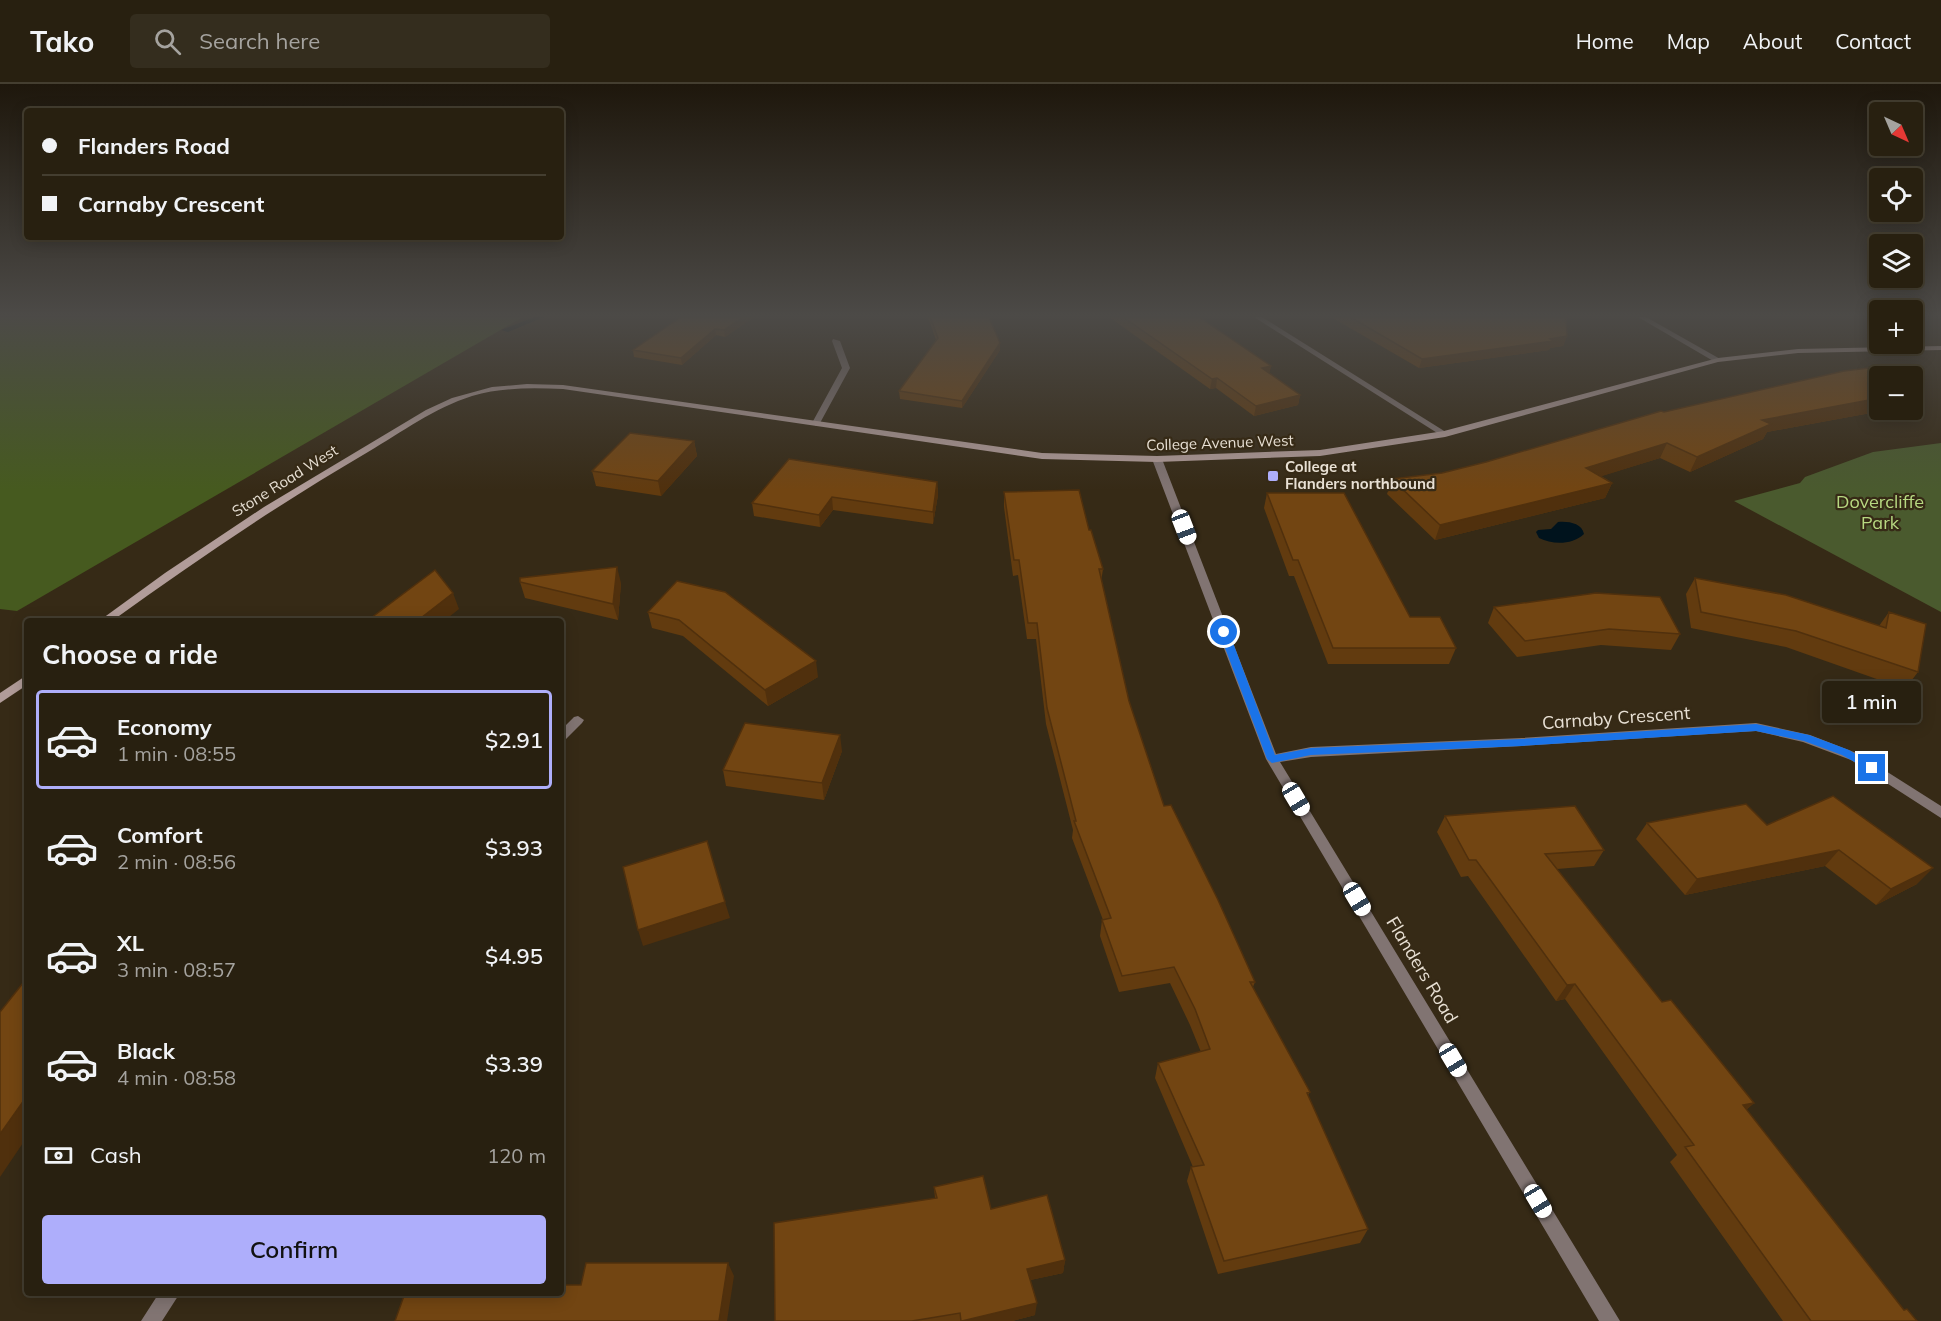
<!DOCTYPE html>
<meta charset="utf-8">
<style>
body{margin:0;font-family:Mulish,sans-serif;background:#342d1e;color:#f1f3f6;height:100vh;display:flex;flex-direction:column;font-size:22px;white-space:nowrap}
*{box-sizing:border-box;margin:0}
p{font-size:20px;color:#a5a39f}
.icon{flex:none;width:33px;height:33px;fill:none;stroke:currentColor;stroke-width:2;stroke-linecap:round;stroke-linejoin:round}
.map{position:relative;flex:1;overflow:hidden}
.sheet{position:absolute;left:24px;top:534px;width:540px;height:678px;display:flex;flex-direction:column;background:#282010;border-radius:6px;box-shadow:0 3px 15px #0003,0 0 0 2px #443e30}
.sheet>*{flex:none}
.top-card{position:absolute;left:24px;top:24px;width:540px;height:132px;border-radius:6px;box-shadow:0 3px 15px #0003,0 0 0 2px #443e30;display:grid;align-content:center;height:132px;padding:0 18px;background:#282010}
.needle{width:39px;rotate:136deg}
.fabs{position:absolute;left:1869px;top:18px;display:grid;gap:12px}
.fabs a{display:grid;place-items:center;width:54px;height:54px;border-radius:6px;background:#282010;box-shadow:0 3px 15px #0003,0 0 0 2px #443e30;font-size:30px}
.end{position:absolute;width:27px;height:27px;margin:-14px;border:8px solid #1a73e8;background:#fff;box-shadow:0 0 0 3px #fff}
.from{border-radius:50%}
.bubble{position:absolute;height:42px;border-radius:6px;background:#282010;box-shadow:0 3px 15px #0003,0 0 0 2px #443e30;font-size:20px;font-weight:600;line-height:42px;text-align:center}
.car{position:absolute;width:18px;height:36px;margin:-18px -9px;border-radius:8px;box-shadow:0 0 4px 2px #0007;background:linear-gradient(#fff 24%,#345 0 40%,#fff 0 76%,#345 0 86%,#fff 0)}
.top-card b{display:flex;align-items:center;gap:21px;height:57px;font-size:22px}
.top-card b+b{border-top:2px solid #443e30}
.top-card i{width:15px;height:15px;background:#f1f3f6}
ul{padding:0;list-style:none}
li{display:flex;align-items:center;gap:18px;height:99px;margin:0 12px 9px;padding:0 6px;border:3px solid transparent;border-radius:6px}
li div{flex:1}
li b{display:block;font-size:22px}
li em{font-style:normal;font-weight:600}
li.active{border-color:#aeaefb}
li>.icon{width:54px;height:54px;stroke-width:1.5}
h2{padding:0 18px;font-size:27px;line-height:72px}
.pay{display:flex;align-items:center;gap:15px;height:66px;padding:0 18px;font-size:22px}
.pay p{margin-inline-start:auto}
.action{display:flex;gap:12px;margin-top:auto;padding:12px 18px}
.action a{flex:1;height:69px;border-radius:6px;background:#aeaefb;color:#111;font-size:24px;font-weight:600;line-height:69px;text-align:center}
header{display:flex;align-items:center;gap:36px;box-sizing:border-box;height:84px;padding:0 30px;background:#282010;border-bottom:2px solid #443e30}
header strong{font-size:28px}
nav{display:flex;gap:33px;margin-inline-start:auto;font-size:21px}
.search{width:420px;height:54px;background:#342d1e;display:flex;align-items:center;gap:15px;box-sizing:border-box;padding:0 21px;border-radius:6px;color:#a5a39f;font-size:22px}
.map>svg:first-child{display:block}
</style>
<header>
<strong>Tako</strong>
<div class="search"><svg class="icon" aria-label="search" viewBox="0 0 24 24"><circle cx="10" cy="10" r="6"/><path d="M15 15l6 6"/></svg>Search here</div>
<nav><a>Home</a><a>Map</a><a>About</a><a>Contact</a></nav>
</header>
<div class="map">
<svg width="1941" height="1237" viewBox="0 0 1941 1237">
<rect width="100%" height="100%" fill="#362a16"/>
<!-- green -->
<path fill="#4a5a2e" d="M1941,359V528L1734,417L1800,399L1805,393L1873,368Z"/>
<!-- forest -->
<path fill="#465a1f" d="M0,233H523L17,527L0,525Z"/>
<!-- water -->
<path fill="#00131d" d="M1558,438C1568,437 1582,439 1584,450C1572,461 1553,461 1539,454L1536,448L1538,446L1551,445Z"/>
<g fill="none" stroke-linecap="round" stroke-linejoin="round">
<!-- stream -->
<path fill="#00131d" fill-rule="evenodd" d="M534,233H544L508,248L501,246Z"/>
<!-- street -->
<path fill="#817472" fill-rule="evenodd" d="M1254,233H1262L1449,350L1442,352Z
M1638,233H1646L1722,276L1715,278Z
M833,255L840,257L850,284L820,339L816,342L812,339L842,284L832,257Z
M1157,372L1162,375L1276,670L1311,663L1522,654L1756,639L1810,651L1859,670L1941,722V734L1851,676L1803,658L1756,647L1522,662L1311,673L1280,678L1620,1237H1599L1266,675L1152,375Z
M578,632L584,636L582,639L565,656L561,657V646L574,633Z
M159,1209H180L162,1237H141Z"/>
<!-- secondary -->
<path fill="#b19c99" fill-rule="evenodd" d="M1941,262V266L1798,269L1718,278L1445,353L1320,372L1157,378L1042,375L563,305C533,304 502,303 472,312C434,324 402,348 368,368C279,420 195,477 112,537H99L165,489L264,423L426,326L452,314L492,303L527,300L563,301L1042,369L1157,372L1320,366L1444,347L1718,274L1798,265Z
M27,591V601L0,619V609Z"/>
</g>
<!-- wall -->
<path fill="#623b0f" d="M754,233L725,253L716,251L682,281L634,273L633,266Z
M928,233H989L1000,266L962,324L900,315L899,307L936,256Z
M1109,233H1199L1271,282L1269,289L1300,311L1298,321L1254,332L1216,304L1210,305Z
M1331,233H1566L1567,252L1563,262L1550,264L1549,266L1419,284Z
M1887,326L1767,348L1763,355L1690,388L1660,374L1601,392L1612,399L1605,414L1435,456L1387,410L1392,395L1442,389L1486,378L1664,328Z
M694,357L697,372L661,412L596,402L592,387Z
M937,398L938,411L933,440L833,426L820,443L754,432L752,419Z
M1004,408L1089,446L1103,485L1101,498L1129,617L1164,722L1255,898L1253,903L1310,1008L1308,1011L1368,1145L1360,1159L1218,1190L1187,1097L1191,1083H1193L1155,994L1158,979L1201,968L1190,941L1170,899L1119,908L1100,852L1102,836H1103L1072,754L1073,746L1046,640L1036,555H1027L1018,491L1013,492L1004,423Z
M1267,409L1410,533L1456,564L1449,580H1328L1294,492H1289L1264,424Z
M1695,494L1879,542L1889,528L1918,588L1905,605L1786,563L1691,544L1686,510Z
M677,497L818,593L768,622L683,552L652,544L648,528Z
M520,498L621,499L618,536L525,514Z
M1494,523L1680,550L1671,566L1601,561L1517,573L1488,539Z
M842,667L824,716L726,702L723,686Z
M1833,712L1917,800L1876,821L1825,782L1685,811L1636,755L1647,739L1767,741Z
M1445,732L1604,766L1594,782L1557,785L1662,918L1754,1019L1746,1026L1904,1226L1917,1237H1783L1670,1078L1677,1071L1565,915L1556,917L1468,792L1461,793L1437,748Z
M934,1103L991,1125L1065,1176L1063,1189L1030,1196L1035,1231L1012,1237H775L935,1114Z"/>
<!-- shaded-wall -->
<path fill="#50300d" d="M743,233H754L725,253L724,246Z
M715,245L716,251L682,281L681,274Z
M1567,252L1563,262L1550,264L1549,266L1419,284L1422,275Z
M1000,259V266L962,324V317Z
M1271,282L1269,292L1262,284Z
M1217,294L1216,304L1210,305L1212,295Z
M1300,311L1298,321L1254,332L1256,322Z
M1880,314V326H1887L1767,348L1763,355L1690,388L1697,373L1762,336Z
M694,357L697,372L661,412L658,397Z
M1667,359L1660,374L1580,399L1586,384Z
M937,398L938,411L933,440V428Z
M1612,399L1605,414L1435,456L1440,441Z
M832,413L833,426L820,443L819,431Z
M617,483L621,499L618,536L613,520Z
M453,509L459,525L444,537H417Z
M816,577L818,593L768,622L765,606Z
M840,651L842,667L824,716L822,699Z
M1839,766L1825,782L1685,811L1697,795Z
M1933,784L1917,800L1876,821L1891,805Z
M725,818L730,834L643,862L638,846Z
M1575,900L1565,915L1556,917L1567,901Z
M27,1012V1053L0,1093V1050Z
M1754,1019L1738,1033L1743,1021Z
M1065,1176L1063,1189L1026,1197L1027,1185Z
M728,1179L734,1192L727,1237H719Z
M1037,1219L1035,1231L1012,1237H962Z"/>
<!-- building -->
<path fill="#724512" stroke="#50300d" stroke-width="1.5" d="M681,233H743L724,246L715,245L681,274L633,266Z
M930,233H989L1000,259L962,317L899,307L938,254Z
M1123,233H1199L1271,282L1262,284L1300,311L1256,322L1217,294L1212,295Z
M1350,233H1566L1567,252L1550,255L1553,257L1422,275Z
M1869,284L1883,292H1880V314L1762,336L1771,340L1697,373L1667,359L1586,384L1612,399L1440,441L1392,395L1442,389L1486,378L1661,327L1664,328L1844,287Z
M630,349L694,357L658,397L592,387Z
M789,375L937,398L933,428L832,413L819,431L752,419Z
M1079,406L1089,446H1091L1103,485H1099L1129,617L1164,722L1171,721L1218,816L1255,898H1250L1310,1008L1307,1009L1368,1145L1224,1177L1191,1083L1204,1081L1158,979L1210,965L1195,925L1174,883L1122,892L1102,836L1111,834L1074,737H1076L1047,624L1037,539H1028L1019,476H1014L1004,408Z
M1267,409H1344L1410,533H1440L1456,564H1333L1298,476H1293Z
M617,483L613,520L520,498V494Z
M435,486L453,509L417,537H367Z
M1695,494L1786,511L1886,544L1889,528L1926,540L1918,588L1796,547L1701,528Z
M677,497L725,508L816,577L765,606L679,536L648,528Z
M1596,509L1660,513L1680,550L1609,545L1525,557L1494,523Z
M745,639L840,651L822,699L723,686Z
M1833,712L1933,784L1891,805L1839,766L1697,795L1647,739L1746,720L1767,741Z
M1575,722L1604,766L1545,770L1662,918L1671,916L1754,1019L1743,1021L1904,1226L1907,1225L1917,1237H1811L1685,1063L1694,1061L1575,900L1567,901L1476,776H1469L1445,732Z
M707,757L725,818L638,846L623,783Z
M27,894V1012L0,1050V928Z
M983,1092L991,1125L1047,1111L1065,1176L1027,1185L1037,1219L962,1237H961L960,1229L912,1237H775L774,1139L937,1114L934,1103Z
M586,1179H728L719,1237H395L405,1209H561V1201H581Z"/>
<!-- sky -->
<linearGradient id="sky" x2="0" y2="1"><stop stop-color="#1e170c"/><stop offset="0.57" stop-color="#4c4a47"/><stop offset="1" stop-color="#4c4a47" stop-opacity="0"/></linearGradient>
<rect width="1941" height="406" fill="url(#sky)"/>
<!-- route -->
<path fill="#1a73e8" d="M1224,545L1229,548L1275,671L1311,664L1522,655L1756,640L1809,651L1849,666L1878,684L1872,687L1869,686L1842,671L1804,657L1756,647L1522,662L1311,671L1272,679L1267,675L1219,548Z"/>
<!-- markers -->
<rect fill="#aeaefb" stroke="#362a16" stroke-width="2" x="1267" y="386" width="12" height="12" rx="3"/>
<g text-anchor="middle" stroke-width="4.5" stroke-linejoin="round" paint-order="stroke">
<!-- far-street labels -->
<g font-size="15" fill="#e8e0d4" stroke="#362a16">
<text transform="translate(1220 359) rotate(-2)" y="5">College Avenue West</text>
<text transform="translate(285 397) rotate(-32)" y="5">Stone Road West</text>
</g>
<!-- far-poi labels -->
<g font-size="15" font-weight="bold" fill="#e8e0d4" stroke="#362a16" text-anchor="start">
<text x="1285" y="388">College at<tspan x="1285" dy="17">Flanders northbound</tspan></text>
</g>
<!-- park labels -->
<g font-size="18" fill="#b7d881" stroke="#362a16">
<text x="1880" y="424">Dovercliffe<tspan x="1880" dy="21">Park</tspan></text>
</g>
<!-- street labels -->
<g font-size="18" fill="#e8e0d4" stroke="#362a16">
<text transform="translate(1616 634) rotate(-4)" y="6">Carnaby Crescent</text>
<text transform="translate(1422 886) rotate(59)" y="6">Flanders Road</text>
</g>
</g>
</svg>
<div class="fabs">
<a><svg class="needle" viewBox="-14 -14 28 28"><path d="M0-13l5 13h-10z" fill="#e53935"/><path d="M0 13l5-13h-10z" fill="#a5a39f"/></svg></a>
<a><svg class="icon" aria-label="locate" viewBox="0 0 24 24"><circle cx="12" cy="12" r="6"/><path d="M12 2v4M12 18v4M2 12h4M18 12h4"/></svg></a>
<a><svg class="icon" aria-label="layers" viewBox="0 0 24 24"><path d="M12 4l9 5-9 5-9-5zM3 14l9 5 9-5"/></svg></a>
<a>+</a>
<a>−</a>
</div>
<i class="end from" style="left:1224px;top:548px"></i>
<i class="end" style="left:1872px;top:684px"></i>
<div class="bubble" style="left:1822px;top:597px;width:99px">1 min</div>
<i class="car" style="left:1184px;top:443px;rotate:159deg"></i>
<i class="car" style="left:1296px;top:715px;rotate:149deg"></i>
<i class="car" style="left:1357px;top:815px;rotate:149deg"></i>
<i class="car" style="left:1453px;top:976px;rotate:149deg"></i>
<i class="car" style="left:1538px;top:1117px;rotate:149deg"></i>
<div class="top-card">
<b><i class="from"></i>Flanders Road</b>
<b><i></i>Carnaby Crescent</b>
</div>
<section class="sheet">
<h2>Choose a ride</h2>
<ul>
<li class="active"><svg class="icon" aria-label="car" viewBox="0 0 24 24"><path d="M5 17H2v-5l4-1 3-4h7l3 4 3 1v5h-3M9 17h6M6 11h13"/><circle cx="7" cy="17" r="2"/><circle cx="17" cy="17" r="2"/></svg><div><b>Economy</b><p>1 min · 08:55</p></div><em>$2.91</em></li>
<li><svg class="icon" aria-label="car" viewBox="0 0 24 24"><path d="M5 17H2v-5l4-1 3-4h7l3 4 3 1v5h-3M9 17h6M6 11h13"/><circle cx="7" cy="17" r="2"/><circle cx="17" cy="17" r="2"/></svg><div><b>Comfort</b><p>2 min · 08:56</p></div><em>$3.93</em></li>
<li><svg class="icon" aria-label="car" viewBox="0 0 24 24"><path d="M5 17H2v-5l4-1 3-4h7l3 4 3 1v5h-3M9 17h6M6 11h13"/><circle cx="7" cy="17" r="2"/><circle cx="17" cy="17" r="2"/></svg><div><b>XL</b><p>3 min · 08:57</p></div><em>$4.95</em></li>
<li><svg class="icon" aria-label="car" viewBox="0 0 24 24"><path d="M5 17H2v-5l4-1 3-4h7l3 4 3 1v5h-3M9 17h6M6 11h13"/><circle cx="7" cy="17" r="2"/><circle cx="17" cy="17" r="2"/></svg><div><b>Black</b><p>4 min · 08:58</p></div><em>$3.39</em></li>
</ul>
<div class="pay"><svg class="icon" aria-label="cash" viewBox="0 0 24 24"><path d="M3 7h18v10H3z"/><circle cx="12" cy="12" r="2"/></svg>Cash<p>120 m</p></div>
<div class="action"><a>Confirm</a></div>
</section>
</div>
